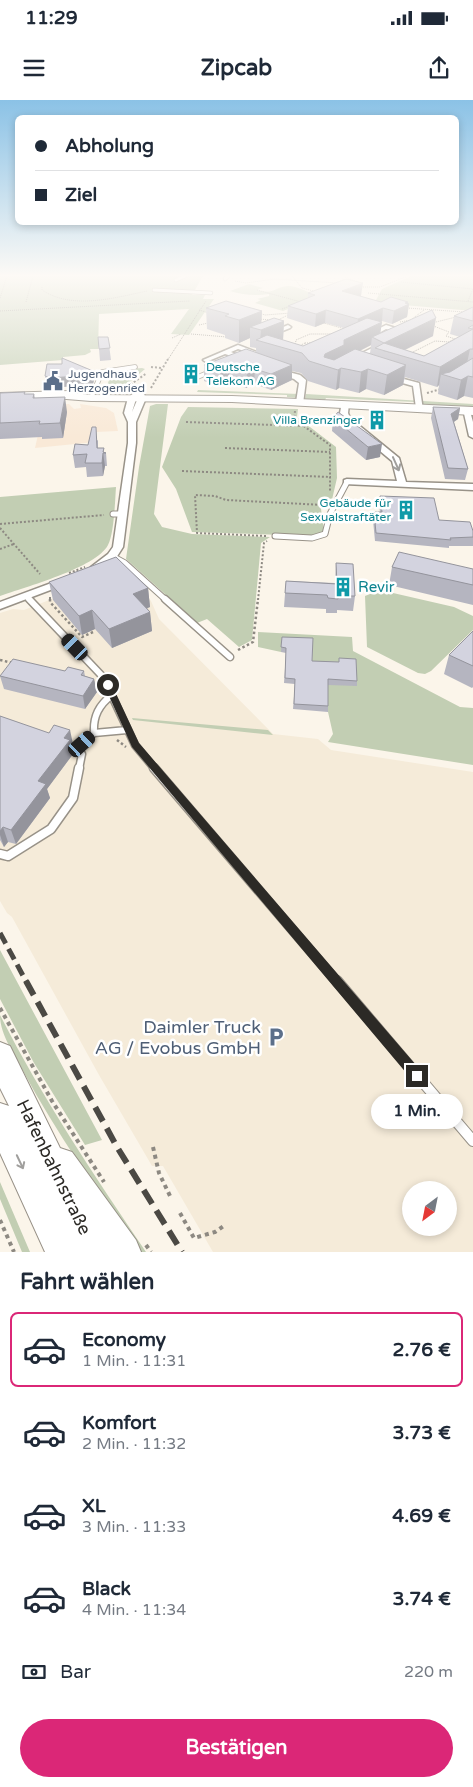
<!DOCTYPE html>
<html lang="de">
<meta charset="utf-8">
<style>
body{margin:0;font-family:"Varela Round",sans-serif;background:#f2f2f3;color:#1f2937;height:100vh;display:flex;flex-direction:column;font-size:19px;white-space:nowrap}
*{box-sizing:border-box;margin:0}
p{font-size:16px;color:#747a83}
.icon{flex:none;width:28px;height:28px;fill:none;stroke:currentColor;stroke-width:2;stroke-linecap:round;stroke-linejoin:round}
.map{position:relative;height:1152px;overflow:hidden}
.panel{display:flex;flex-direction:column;background:#fff;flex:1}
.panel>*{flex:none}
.banner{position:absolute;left:15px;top:15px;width:444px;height:110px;border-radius:8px;box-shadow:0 2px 8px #0003;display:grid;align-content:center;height:110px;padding:0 20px;background:#fff}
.needle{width:32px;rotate:212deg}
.controls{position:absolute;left:402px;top:1081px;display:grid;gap:10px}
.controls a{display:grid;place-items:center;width:55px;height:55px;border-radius:50%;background:#fff;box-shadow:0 2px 8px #0003;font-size:25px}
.end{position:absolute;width:22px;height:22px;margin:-11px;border:6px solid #2c2a26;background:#fff;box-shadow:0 0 0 2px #fff}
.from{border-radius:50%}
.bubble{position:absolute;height:35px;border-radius:18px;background:#fff;box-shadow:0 2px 8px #0003;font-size:16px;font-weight:700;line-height:35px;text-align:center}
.car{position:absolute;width:15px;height:30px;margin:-15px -8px;border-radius:6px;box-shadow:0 0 4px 1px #0007;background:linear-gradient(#222 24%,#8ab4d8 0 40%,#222 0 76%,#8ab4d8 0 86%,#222 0)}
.banner b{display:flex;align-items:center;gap:18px;height:48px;font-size:19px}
.banner b+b{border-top:1px solid #e0e1e3}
.banner i{width:12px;height:12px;background:#1f2937}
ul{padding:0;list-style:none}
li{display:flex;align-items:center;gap:15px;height:75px;margin:0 10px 8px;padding:0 10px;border:2px solid transparent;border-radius:8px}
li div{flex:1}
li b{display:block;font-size:19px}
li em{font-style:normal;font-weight:700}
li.active{border-color:#db2777}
li>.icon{width:45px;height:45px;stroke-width:1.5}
h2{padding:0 20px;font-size:22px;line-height:60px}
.pay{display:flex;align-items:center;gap:12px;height:55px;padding:0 20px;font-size:19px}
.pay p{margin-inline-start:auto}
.cta{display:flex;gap:10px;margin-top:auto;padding:10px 20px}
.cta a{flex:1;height:58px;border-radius:30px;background:#db2777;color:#fff;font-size:20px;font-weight:700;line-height:58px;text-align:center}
.status{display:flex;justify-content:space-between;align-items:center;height:35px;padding:0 25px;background:#fff;direction:ltr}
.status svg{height:14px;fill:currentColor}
header{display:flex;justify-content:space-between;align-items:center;height:65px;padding:0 20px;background:#fff;font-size:22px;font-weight:700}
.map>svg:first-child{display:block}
</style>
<div class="status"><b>11:29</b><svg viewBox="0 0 49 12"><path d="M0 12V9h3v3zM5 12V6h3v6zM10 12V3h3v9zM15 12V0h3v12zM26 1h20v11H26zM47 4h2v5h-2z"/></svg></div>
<header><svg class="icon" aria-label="menu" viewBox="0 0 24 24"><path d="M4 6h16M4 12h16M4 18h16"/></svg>Zipcab<svg class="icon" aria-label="share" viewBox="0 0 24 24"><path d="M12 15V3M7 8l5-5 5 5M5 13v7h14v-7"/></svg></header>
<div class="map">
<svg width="473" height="1152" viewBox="0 0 473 1152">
<rect width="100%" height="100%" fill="#fbf5ea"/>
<!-- commercial -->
<path fill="#f9e9d7" d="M45,304H69L74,309L81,308L80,304L106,308L114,313L118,331L96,332L95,342L35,348Z"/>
<!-- built -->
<path fill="#f5ebd9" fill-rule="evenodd" d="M125,470L151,501L159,519L273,634L318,639L331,650L473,672V1152H213L163,1066H152L99,975L12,817L7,813L0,801V513L13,509L24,510ZM411,1090H449V1128H411Z"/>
<!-- green -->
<path fill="#c2ceb3" d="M0,176H203L192,195H205L203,199H214L189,235L171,234L189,209L99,214L98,249H90L91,252L85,255L63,257V260L0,265Z
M411,176H473V211L380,203L376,200L382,189Z
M249,184L263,188L257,190C275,195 274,187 288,186C297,186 310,192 317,198L283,211L255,203L261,200L257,199L269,196V194C256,196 243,195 230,191Z
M142,268L145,269L126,285L100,288L107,286L111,274L119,270Z
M198,290L299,294L298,298L287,297V295L197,292Z
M306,294L473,304V309L416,305L415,302L326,298L325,300L305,299Z
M156,304H168L154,414L162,427L192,434L270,437L261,443L252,540L239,547L207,519L197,523L126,459L139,367L150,306Z
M188,307L298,309L297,317L336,347L337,378L331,404L321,409L324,432L313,436L192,432L176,389L162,367L181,317Z
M116,387C115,402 114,434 108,445C96,468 25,487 0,496V397Z
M380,490L454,507L473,516V530L431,571L425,574L418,573L367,547L365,496Z
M258,532L352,537L353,551L460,607L473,608V665L328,642L333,634L328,612L327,599L312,566V544L281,552L258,547Z
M132,618L268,630L273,635L133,620Z
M0,850L102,1040L85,1045L34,963L0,899Z
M0,915C42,998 94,1075 146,1152H139C99,1093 57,1034 23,971C14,953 0,935 0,915Z
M0,1082L30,1152H22L0,1099Z"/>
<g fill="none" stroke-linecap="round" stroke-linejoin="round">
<defs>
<path id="lane-far5" d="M225,179L228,176
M176,180L185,176
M154,190L211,193"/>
<path id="lane-far4" d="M188,281L212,271
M91,298L102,272L135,267"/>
<path id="lane-far3" d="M113,414H123
M275,436L312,438L325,434L330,414L347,382
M112,456L125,463L166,500
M26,496L30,500"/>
<path id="lane-far2" d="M29,499L103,577L135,645L155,669
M165,499L230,557
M94,633L127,630
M79,669L82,654L77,649L94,633C93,616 99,605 112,595"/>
<path id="lane-far1" d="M154,668L338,883
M0,754L8,756L51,729L73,698L79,668"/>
<path id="lane" d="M337,881L473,1041"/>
<path id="street" d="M288,225L291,227L290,228L270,236L265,235Z
M386,225L408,232L409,233L406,235L386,229L379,233L384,235L381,237L370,233Z
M386,241L388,242V244L361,257L356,256Z
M238,245L259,253L252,257L249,255L250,253L238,249L231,252L245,258V260L225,254L206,262L203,260Z
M273,268L300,275L306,280L303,304L296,302L299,283L294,279L273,272Z
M385,274L419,283L423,310L416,308L413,286L385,278Z
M136,291H142L146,298L136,322V343L123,447L116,458L95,472L90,469L91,467L108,454L113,447L128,343V322L124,313L128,298ZM138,297V298L132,312L136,299Z
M342,302L349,304L348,313L350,318L399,358L406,382L473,384V390L344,384V380L347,379L397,381L392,361L344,321L340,313Z
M463,309L470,311L473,322V338L469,336Z
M65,478L70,481L69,483L0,509V502Z"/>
<path id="secondary" d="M69,291L74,293L91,295L232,296L473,307V315L232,302L91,301L54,298L0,299V293Z
M0,942L10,946L60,1048L72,1052L136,1140L141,1152H45L0,1053V1003L9,1006L0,988Z"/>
</defs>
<!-- lane-far5 casing -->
<use href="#lane-far5" stroke="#989288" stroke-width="4.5"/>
<!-- lane-far4 casing -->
<use href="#lane-far4" stroke="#989288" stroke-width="5.5"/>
<!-- lane-far3 casing -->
<use href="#lane-far3" stroke="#989288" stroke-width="7"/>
<!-- lane-far2 casing -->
<use href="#lane-far2" stroke="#989288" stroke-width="9"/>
<!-- lane-far1 casing -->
<use href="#lane-far1" stroke="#989288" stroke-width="11"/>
<!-- lane casing -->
<use href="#lane" stroke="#989288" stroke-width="12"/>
<!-- street casing -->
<use href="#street" stroke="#989288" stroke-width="3"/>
<!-- secondary casing -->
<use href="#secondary" stroke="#989288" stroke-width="2"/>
<!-- path-far3 -->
<path stroke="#8d8982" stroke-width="1" stroke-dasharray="1 1" stroke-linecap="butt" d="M292,176L302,188L317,192
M343,176L359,183
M235,181L246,183L274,179L338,183
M401,182L473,189
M42,187V190C72,210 114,198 147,191
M361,187H380L408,176
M257,190L301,202
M368,193L473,202
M0,198L7,176
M468,201L473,189
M26,202L33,176
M407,208L464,212
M282,209L290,206
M199,210L209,213
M0,211L190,201
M259,213L265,215L291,213
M259,219L271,220
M412,219L424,210
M278,220L288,215
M327,222L324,223L345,229
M400,222L411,220
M432,223L456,217
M199,225L208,223
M191,234L227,237
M172,238L181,234
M305,243H310L315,247H302L301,245Z
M295,246L296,240L310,234H335
M411,253L435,241L449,242L455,239L446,236L449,232L431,225
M167,261L206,201"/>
<!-- path-far2 -->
<path stroke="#8d8982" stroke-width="2" stroke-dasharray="2 2" stroke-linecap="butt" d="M151,267L162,268
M151,288L168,259
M124,289L147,273
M427,293L441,289
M295,311L294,319L330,345V392
M186,322L304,326
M225,348L330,352
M182,371L331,377
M0,424L104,415
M0,428L40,474
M266,436L197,433L195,395L215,396L226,400L324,405
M0,449L14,444
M69,473L85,467
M50,497V500
M258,500L264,443L267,441"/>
<!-- path-far1 -->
<path stroke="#8d8982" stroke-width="2.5" stroke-dasharray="2.5 2.5" stroke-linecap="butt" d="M50,499V502L82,537L93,532L91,531
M238,550L253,542L258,499
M0,560L13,563
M117,640L126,647"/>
<!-- path -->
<path stroke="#8d8982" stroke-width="4" stroke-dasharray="4 4" stroke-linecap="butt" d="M0,908L52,1001L104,1082
M153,1047L159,1073L171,1098
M180,1113L194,1138L215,1132L225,1125
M0,1120L14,1152
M146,1145L151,1152"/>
<!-- lane-far5 -->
<use href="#lane-far5" stroke="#fff" stroke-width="3"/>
<!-- lane-far4 -->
<use href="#lane-far4" stroke="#fff" stroke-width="4"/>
<!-- lane-far3 -->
<use href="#lane-far3" stroke="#fff" stroke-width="5"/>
<!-- lane-far2 -->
<use href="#lane-far2" stroke="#fff" stroke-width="6"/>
<!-- lane-far1 -->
<use href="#lane-far1" stroke="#fff" stroke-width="8"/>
<!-- lane -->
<use href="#lane" stroke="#fff" stroke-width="10"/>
<!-- street -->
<use href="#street" fill="#fff" fill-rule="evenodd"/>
<!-- secondary -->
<use href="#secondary" fill="#fff" fill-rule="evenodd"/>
<!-- rail-far1 -->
<path stroke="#4b4944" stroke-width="5" stroke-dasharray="12 6" stroke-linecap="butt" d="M0,833L27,883"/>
<!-- rail -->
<path stroke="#4b4944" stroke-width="6" stroke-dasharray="16 8" stroke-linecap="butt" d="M26,881L117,1047L182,1152"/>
</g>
<!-- wall -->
<path fill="#b5b5c0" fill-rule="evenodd" d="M12,176H34L12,177Z
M308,193L361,196H360L381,202H408V204H409L407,217L392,224L382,221L380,222H382L380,234L433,236L405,250L424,256L460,237L450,234L454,216L473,207V298L464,296L457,300L438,294L439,285L437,287L405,277L403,285L384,295L366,289L359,293L339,288L336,290L308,281L301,273L292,271V280L271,290L254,284L246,288L229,283L220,287L204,281V265L256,252V248L250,247V238L239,243L225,238V235L207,229L206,208L262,211L261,223L284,221L283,240L303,246L344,228L325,223L315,227L287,218L288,206L308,198ZM371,245L370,254L360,251Z
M98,237H108L111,260L100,261Z
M93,271L94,280L93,284L52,288L47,286L45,276Z
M0,293L26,294H34L35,298L67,312L63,338L42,339V337L0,339Z
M433,307L460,308L458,319L454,322L468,369L465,380L445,379L431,318Z
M333,318L380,357L366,360L332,331Z
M98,340V348L106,353L107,366H105L103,376L87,377L86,367L75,368L73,355Z
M380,396L439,420L473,431V446H449V448L375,441L373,420L374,412H380L379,404Z
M336,463L355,496L353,511L337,510V513H326V509L284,507L286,481L335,483Z
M392,467L473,469V505L389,485Z
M49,482L148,488L150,507L147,508L150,512L152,531L112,548L95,529L82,535L53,500Z
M473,531V587L472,588L444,574L449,555Z
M282,537L312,561L339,562V558L357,581V586L328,585V612L293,609L295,584L284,583L286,553L281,552Z
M65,571H84L85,576L94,579L97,592L85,609L4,589L0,576Z
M0,616L73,644L71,647L73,654L47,689L50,698L16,744L8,742L4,747L0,740Z"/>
<!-- shaded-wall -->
<path fill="#94949c" d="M363,183L361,196L341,204L342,191Z
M408,202V205L409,204L407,217L392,224L394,211Z
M383,208L382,221L357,232L358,219Z
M326,210L325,223L315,227L316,214Z
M262,211L261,230L284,221L283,240L260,241L261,230L250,227V238L239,243V220Z
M436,218L433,236L396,254L383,251L384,243Z
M382,222L379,241L372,237L371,245L343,259L323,265L325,254L344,240Z
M470,249L466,268L441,274L439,285L437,287L440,267Z
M292,265V280L271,290V274Z
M406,265L403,285L384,295L387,275Z
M229,268V283L220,287V271Z
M341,268L339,288L336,290L338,270Z
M255,269L254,284L246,288L247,272Z
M368,269L366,289L359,293L361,272Z
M93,271L94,280L93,284L52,288L50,278Z
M468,276L464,296L457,300L461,280Z
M65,297L67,312L63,338L60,323Z
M460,308L458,319L449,325L451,314Z
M382,344L380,357L366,360L368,347Z
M103,353L105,366L103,376L102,363Z
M148,488L150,507L135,513L133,494Z
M92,510L95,529L82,535L79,516Z
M150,512L152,531L112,548L109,529Z
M94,579L97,592L85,609L83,596Z
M70,630L73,644L71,647L73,654L47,689L50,698L16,744L11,730L38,681L64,638Z
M3,727L8,742L4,747L0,735V731Z"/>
<!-- building -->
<path fill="#d3d3df" stroke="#94949c" d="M346,179L363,183L342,191L381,202L391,197L408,202L405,203L409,204L394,211L383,208L358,219L326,210L316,214L288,206L315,195L308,193Z
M226,201L262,211L239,220L225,216L229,214L206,208Z
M473,207V221L454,216Z
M432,210L436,218L384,243L372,237Z
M274,218L284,221L261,230L250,227Z
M367,218L382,222L344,240V245L325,254L324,257L334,260L355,249L406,265L387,275L368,269L361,272L341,268L338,270L309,261L302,253L256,240L267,235L303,246Z
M473,225V229L468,228Z
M473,229V249H470L440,267L375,248L384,243L424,256Z
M98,237H108L110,248L99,249Z
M246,249L292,265L271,274L255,269L247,272L229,268L220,271L204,265Z
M62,258L93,271L91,275L50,278L45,276L47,264H62Z
M473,258V277L468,276L461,280L441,274L450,272Z
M25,292L24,294H34L33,298L65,297L60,323L39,324L40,321L0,323V293Z
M433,307L460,308L451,314L468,369L448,368Z
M338,312L382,344L368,347L333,318Z
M92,327H96L97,348H104L103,352L106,353H103L102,363H85L87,354L73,355L75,344L88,345Z
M380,396L434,398L439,420L470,422L473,431V437L450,438L451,440L376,433L374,412H382Z
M399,452L473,469V485L392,467Z
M116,457L148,488L133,494L150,512L109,529L92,510L79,516L49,482Z
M336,463L353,464L355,496H338V499L328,498L327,495L285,493L286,481L337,484Z
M473,531V566L449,555Z
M282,537L313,538L312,561L339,562V558L356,559L357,581L328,579V606L294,604L295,579L285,578L286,548L281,547Z
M13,559L65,571L68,567L84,571L81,575L94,579L83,596L0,576Z
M0,616L49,633L54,625L70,630L64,638L70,640L38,681L46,684L11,730L3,727L0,731Z"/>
<!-- one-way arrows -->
<defs><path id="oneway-shaft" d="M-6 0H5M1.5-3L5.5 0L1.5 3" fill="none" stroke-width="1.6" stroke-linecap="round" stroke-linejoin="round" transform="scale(1.25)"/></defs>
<g stroke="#a09f9d">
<use href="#oneway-shaft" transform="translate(396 364) rotate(66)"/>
<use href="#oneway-shaft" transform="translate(20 1062) rotate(65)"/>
</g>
<!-- sky -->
<linearGradient id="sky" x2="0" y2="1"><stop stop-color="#8bc2e6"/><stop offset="0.52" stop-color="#fdfaf6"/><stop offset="1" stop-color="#fdfaf6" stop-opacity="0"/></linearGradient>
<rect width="473" height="338" fill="url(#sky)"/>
<!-- route -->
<path fill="#2c2a26" d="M108,582L112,585L139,643L422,972L424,976L422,981L417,983L413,981L132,647L104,585Z"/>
<!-- icons -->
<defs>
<symbol id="building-bare" viewBox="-9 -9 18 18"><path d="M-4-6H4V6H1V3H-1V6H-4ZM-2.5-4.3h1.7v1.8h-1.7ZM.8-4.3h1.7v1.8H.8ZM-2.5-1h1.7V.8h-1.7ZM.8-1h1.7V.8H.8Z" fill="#0f9aa8" stroke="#fff" stroke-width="2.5" paint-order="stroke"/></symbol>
<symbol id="civic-bare" viewBox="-9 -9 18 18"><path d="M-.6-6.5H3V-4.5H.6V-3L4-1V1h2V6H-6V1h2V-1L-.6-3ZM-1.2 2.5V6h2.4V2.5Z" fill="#5c6f8a" stroke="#fff" stroke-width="2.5" paint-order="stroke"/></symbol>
<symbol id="parking-bare" viewBox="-9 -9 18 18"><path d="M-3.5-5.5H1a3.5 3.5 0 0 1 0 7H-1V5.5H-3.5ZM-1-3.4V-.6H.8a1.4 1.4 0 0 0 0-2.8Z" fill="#5c6f8a" stroke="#fff" stroke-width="2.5" paint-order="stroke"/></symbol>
</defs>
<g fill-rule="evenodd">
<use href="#building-bare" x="177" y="260" width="28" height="28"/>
<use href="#civic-bare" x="39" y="267" width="28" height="28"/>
<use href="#building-bare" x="363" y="306" width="28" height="28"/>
<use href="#building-bare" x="392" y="396" width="28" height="28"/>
<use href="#building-bare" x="329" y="473" width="28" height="28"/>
<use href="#parking-bare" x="262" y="923" width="28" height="28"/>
</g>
<g text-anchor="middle" stroke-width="5" stroke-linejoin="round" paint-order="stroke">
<!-- far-culture labels -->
<g font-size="12" fill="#0d838f" stroke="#fff" text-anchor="end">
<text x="206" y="271" text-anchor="start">Deutsche<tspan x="206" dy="14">Telekom AG</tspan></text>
<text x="362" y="324">Villa Brenzinger</text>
<text x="391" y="407">Gebäude für<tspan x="391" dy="14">Sexualstraftäter</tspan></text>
</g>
<!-- far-service labels -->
<g font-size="12" fill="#4e5e75" stroke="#fff" text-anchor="start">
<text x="68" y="278">Jugendhaus<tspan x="68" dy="14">Herzogenried</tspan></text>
</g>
<!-- culture labels -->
<g font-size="15" fill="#0d838f" stroke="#fff" text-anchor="start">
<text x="358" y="492">Revir</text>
</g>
<!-- near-service labels -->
<g font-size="18" fill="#4e5e75" stroke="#fff" text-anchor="end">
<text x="261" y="933">Daimler Truck<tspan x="261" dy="21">AG / Evobus GmbH</tspan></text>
</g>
<!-- near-street labels -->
<g font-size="18" fill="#2c2a26" stroke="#fff">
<text transform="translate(54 1067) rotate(64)" y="6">Hafenbahnstraße</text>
</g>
</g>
</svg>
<div class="controls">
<a><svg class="needle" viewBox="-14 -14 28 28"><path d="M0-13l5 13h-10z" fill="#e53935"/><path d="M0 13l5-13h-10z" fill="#747a83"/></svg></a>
</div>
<i class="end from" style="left:108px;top:585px"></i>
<i class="end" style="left:417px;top:976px"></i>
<div class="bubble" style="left:371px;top:994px;width:92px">1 Min.</div>
<i class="car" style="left:75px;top:547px;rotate:316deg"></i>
<i class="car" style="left:82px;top:644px;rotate:48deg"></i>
<div class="banner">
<b><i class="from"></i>Abholung</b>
<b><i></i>Ziel</b>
</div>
</div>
<section class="panel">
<h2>Fahrt wählen</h2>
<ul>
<li class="active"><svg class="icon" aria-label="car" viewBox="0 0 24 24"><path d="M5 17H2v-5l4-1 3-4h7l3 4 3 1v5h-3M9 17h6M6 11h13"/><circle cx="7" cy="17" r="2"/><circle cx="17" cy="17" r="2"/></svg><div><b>Economy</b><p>1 Min. · 11:31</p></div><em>2.76 €</em></li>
<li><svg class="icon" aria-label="car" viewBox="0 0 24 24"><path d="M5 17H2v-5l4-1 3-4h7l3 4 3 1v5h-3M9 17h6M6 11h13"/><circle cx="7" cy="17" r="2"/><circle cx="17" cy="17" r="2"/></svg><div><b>Komfort</b><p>2 Min. · 11:32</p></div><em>3.73 €</em></li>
<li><svg class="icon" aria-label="car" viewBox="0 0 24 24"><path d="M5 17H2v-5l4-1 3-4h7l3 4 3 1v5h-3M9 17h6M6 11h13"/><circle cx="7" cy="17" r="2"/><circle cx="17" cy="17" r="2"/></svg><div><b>XL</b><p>3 Min. · 11:33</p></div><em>4.69 €</em></li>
<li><svg class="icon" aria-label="car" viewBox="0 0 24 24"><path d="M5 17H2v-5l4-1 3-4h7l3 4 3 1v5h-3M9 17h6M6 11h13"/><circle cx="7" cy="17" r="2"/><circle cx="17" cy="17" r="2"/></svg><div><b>Black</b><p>4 Min. · 11:34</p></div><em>3.74 €</em></li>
</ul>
<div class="pay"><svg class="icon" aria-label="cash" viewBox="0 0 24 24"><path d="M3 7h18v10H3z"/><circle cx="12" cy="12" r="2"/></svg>Bar<p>220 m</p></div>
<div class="cta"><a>Bestätigen</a></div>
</section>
